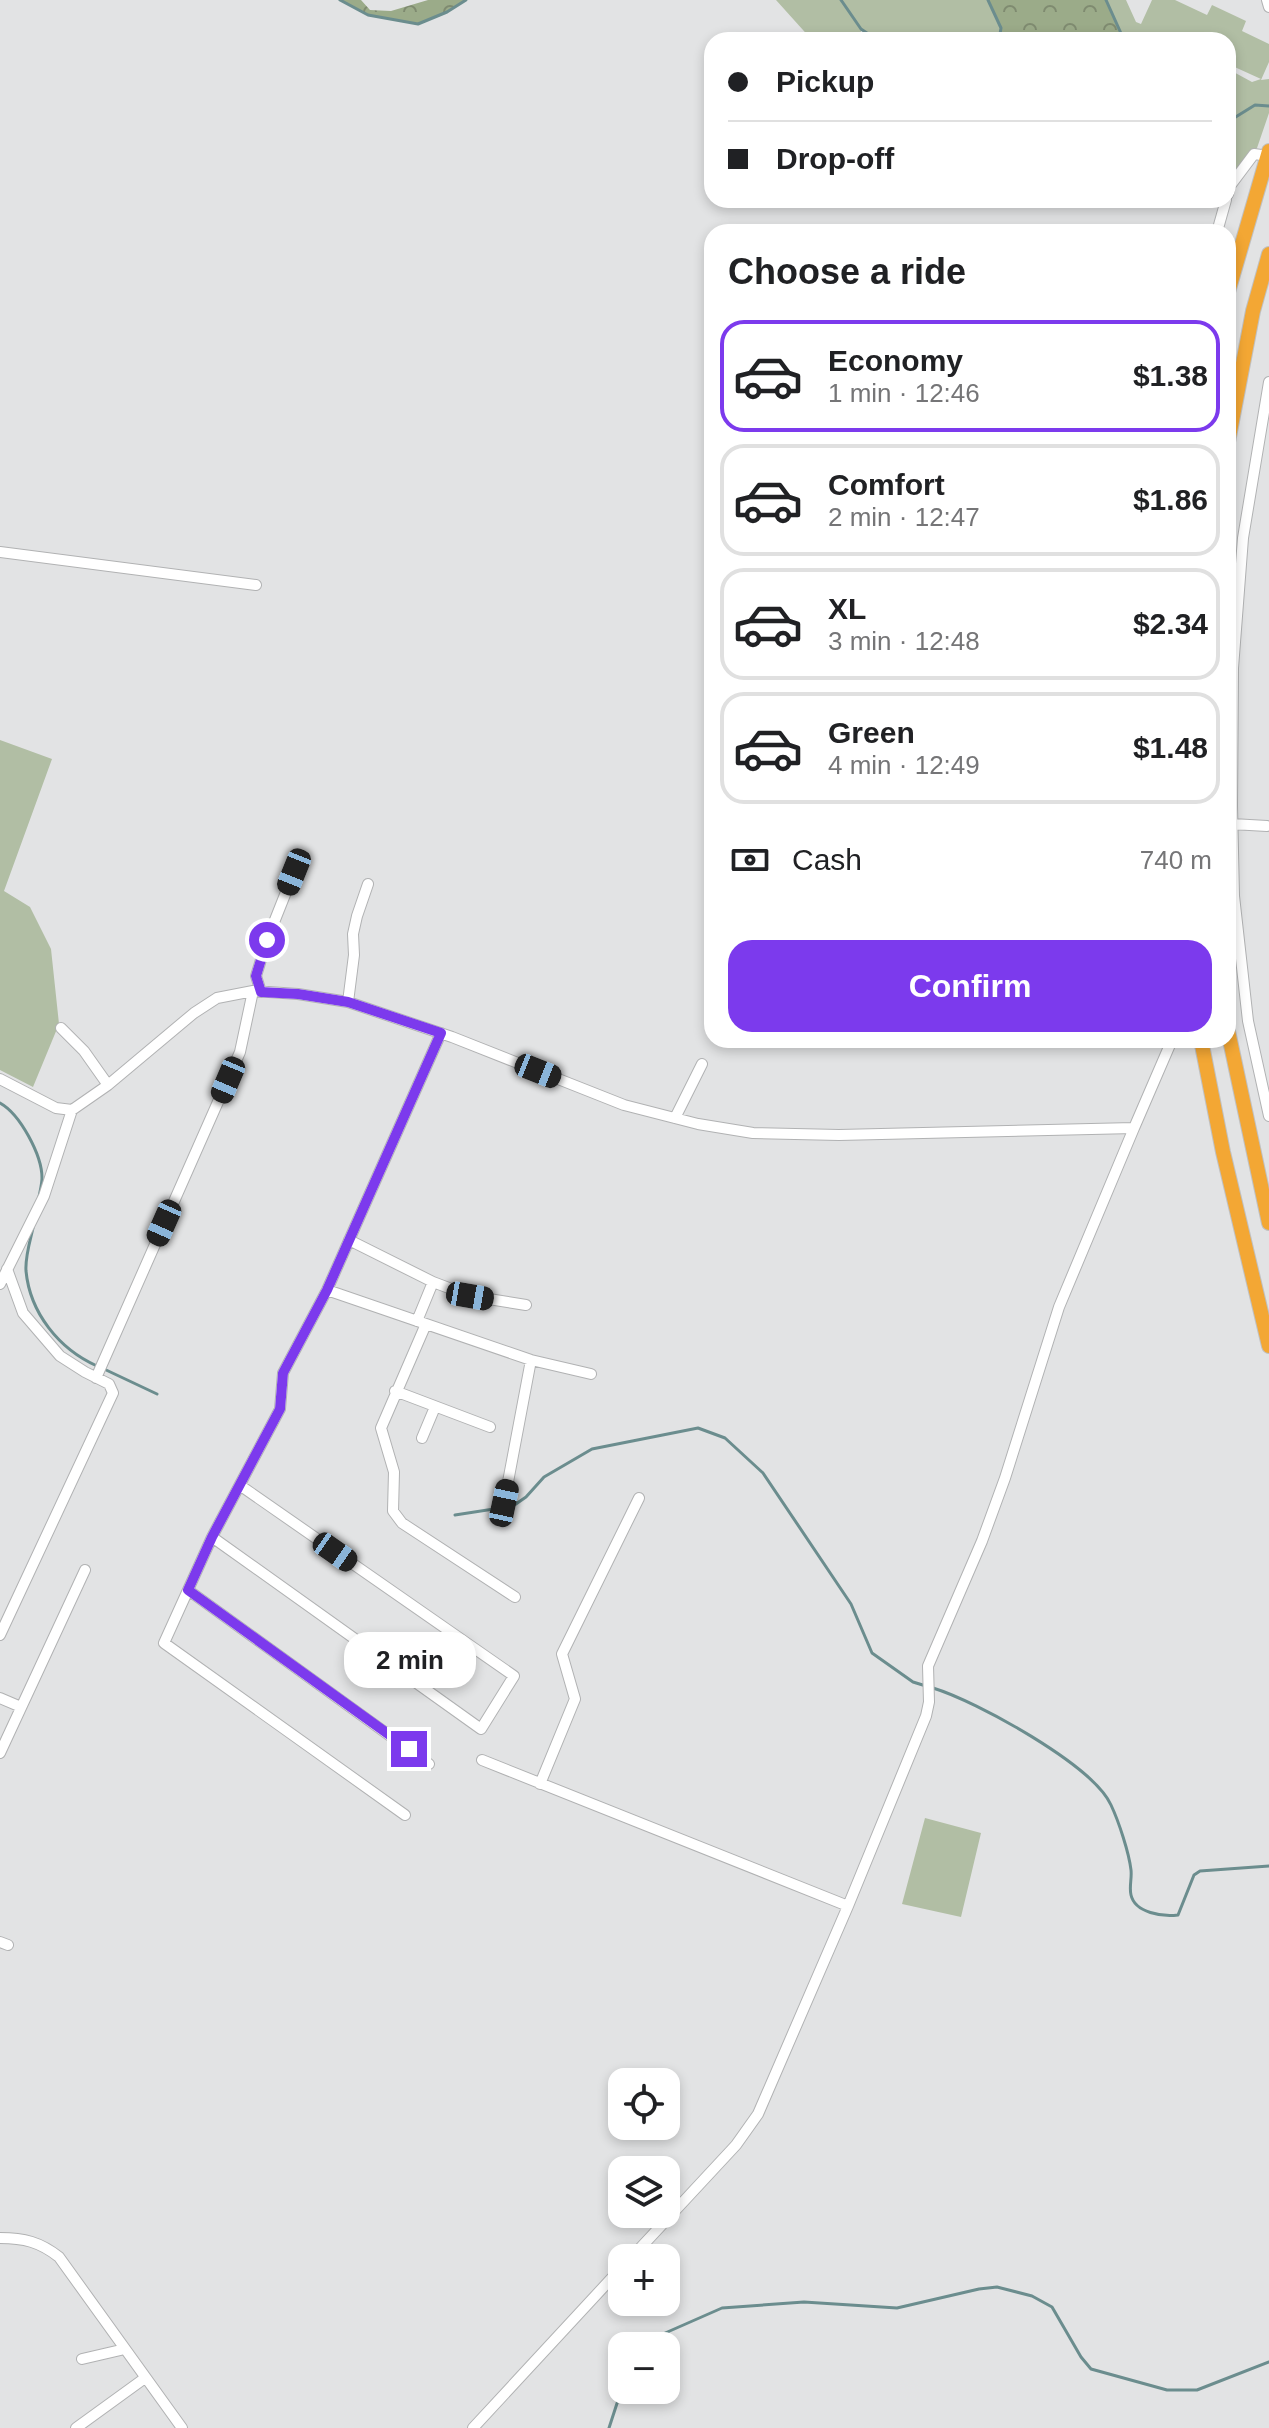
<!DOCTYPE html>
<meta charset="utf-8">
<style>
body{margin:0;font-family:Arial,sans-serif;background:#f6f6f6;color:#202124;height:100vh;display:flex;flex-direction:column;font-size:30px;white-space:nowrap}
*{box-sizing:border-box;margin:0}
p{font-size:26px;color:#757577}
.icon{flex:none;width:44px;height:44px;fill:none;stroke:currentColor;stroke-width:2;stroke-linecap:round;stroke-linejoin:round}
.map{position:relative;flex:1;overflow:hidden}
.drawer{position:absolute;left:704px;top:224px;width:532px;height:824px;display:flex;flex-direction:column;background:#fff;border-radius:24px;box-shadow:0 4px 12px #0003}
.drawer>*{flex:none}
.hud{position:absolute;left:704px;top:32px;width:532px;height:176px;border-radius:24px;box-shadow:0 4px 12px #0003;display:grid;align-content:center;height:176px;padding:0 24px;background:#fff}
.tools{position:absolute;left:608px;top:2068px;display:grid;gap:16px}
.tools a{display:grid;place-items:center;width:72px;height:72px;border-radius:16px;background:#fff;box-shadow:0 4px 12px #0003;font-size:40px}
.end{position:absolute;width:36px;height:36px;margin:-18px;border:10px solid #7c3aed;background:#fff;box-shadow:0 0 0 4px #fff}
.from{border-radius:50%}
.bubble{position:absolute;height:56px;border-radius:24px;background:#fff;box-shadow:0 4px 12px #0003;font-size:26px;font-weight:600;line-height:56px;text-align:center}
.car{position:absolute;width:24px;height:48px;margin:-24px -12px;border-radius:10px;box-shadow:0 0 6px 2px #0007;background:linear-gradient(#222 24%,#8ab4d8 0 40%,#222 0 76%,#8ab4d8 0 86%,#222 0)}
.hud b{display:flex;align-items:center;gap:28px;height:76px;font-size:30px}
.hud b+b{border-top:2px solid #e0e0e0}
.hud i{width:20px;height:20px;background:#202124}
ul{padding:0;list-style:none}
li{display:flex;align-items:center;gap:24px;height:112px;margin:0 16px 12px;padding:0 8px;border:4px solid #e0e0e0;border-radius:24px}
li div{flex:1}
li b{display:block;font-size:30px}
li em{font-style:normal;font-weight:600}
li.selected{border-color:#7c3aed}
li>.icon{width:72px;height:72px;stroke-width:1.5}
h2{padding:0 24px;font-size:36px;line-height:96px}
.pay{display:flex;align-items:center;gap:20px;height:88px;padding:0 24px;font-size:30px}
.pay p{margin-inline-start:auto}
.cta{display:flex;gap:16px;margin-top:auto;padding:16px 24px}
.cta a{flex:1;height:92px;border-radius:24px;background:#7c3aed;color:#fff;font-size:32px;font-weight:600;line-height:92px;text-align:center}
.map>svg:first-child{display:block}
</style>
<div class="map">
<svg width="1269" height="2428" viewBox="0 0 1269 2428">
<defs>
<pattern id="forest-crowns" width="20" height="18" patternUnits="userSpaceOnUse" patternTransform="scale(2)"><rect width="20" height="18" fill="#9bab89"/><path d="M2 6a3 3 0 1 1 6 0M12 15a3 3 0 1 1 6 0" fill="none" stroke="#7f8b70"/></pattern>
</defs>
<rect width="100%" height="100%" fill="#e2e3e4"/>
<!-- green -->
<path fill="#b1bea4" d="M776,0H988L1001,28L999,40H877L862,30L855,40H812Z
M1106,0H1126L1136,22L1141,24L1152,0H1175L1207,15L1212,5L1246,21L1242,31L1269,44V62L1261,80L1269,79V113L1257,148L1228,181V69L1252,82L1261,79L1228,64V40H1175L1165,36L1171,40H1124Z
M0,740L52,759L4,891L30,907L51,949L59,1024L33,1087L0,1070Z
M925,1818L981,1833L961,1917L902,1904Z"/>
<!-- forest -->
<path fill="url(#forest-crowns)" d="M340,0H361L370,10L391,11L428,0H466L447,12L418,24L368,15Z
M988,0H1106L1124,40H999L1001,28Z"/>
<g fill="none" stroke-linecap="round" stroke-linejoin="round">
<!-- stream -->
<path stroke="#6b8d8e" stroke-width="3" d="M340,0L368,15L418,24L447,12L466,0
M841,0L861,29L877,40
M988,0L1001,28L999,40
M1106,0L1124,40
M1228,131L1234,118L1255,105L1269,106
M0,1103C20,1114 42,1155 42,1178C42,1184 40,1191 39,1197
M33,1228C30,1241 25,1257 26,1271C30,1313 59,1349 97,1366
M104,1369L157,1394
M455,1515L513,1506L526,1497L544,1477L592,1449L698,1428L725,1438L763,1473L851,1604L872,1653L913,1682L926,1686
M933,1688C976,1701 1093,1765 1111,1805C1119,1822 1129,1853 1131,1870C1132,1878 1129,1887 1131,1895C1135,1913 1163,1917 1178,1915L1194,1875L1200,1871L1269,1866
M645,2346L647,2341L722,2308L804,2302L897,2308L979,2289L997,2287L1032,2296L1052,2307L1081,2357L1091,2369L1167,2390H1197L1269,2362
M609,2428L622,2388"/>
<defs>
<path id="minor" d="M1267,0L1269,7
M1228,194L1230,186L1254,154L1269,156
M1217,232L1226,200
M1269,382L1243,538L1233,668L1232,806L1234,896L1248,1021L1269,1116
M0,552L256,585
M1232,824L1267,826
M261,992L256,976L267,940L294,872
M348,1002L354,955L353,934L357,916L368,884
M61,1028L84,1051L108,1085
M0,1079L56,1108L72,1110L108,1085L194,1013L217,998L253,991L298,994L348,1002L452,1037L624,1105L698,1124L753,1133L839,1135L1134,1128L1059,1307L1005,1478L982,1541L928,1666L929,1702L926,1716L848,1906L758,2114L736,2145L631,2258
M675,1118L702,1064
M1134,1128L1172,1040
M349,1240L433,1282L470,1296L526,1305
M0,1284L44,1196L72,1110
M327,1290L531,1360L591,1374
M417,1321L433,1282
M426,1324L381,1428L394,1472L393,1511L402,1523L515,1597
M96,1378L240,1052L253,991
M395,1391L490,1427
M422,1438L435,1407
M504,1503L531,1360
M212,1537L481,1729L514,1676L241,1486
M188,1590L429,1764
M0,1635L113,1393L109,1384L85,1372L60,1356L23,1313L7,1269
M0,1698L21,1707
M0,1753L85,1570
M482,1760L848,1906
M540,1784L575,1699L562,1654L639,1498
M405,1815L164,1643L212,1537L280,1409L283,1373L327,1290L441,1033
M0,1942L8,1945
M0,2238C24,2238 40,2242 59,2257L182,2428
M82,2359L125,2349
M76,2428L145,2378
M473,2428L622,2267"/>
<path id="highway" d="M1228,292L1269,151
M1228,442L1253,311L1269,254
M1228,1031L1269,1223
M1201,1040L1223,1152L1269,1346"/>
</defs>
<!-- minor casing -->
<use href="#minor" stroke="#b1b2b3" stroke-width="12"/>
<!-- highway casing -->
<use href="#highway" stroke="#c0c0c0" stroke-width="16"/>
<!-- minor -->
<use href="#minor" stroke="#fff" stroke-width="10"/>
<!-- highway -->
<use href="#highway" stroke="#f3a734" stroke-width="14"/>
</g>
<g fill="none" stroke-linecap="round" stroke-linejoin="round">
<!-- route -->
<path stroke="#7c3aed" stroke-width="10" d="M267,940L256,976L261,992L298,994L348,1002L441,1033L327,1290L283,1373L280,1409L212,1537L188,1590L409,1749"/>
</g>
</svg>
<div class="tools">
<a><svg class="icon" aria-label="locate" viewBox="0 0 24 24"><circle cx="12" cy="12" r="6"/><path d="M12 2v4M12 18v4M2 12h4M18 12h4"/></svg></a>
<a><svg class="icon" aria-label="layers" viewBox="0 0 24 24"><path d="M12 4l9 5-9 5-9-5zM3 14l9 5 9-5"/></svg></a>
<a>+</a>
<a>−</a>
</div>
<i class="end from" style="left:267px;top:940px"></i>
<i class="end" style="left:409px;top:1749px"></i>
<div class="bubble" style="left:344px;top:1632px;width:132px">2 min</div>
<i class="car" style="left:294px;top:872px;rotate:202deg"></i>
<i class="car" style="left:538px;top:1071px;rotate:112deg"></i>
<i class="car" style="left:228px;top:1080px;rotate:203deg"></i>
<i class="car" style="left:164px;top:1223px;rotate:204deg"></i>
<i class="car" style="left:470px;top:1296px;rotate:100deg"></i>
<i class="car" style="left:504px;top:1503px;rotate:12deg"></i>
<i class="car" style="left:335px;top:1552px;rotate:125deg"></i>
<div class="hud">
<b><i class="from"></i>Pickup</b>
<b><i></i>Drop-off</b>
</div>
<section class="drawer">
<h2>Choose a ride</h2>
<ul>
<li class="selected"><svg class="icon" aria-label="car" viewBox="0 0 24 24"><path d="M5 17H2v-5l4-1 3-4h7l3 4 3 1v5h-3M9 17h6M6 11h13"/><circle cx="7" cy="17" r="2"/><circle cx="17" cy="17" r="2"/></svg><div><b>Economy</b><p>1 min · 12:46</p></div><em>$1.38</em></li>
<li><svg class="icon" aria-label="car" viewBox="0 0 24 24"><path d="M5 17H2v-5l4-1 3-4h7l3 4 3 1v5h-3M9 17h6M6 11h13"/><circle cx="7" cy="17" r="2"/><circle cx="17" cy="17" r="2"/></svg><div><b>Comfort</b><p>2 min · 12:47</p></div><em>$1.86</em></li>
<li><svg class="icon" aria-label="car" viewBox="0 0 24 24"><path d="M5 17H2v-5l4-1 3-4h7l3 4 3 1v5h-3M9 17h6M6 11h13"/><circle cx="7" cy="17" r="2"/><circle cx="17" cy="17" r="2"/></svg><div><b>XL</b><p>3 min · 12:48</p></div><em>$2.34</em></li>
<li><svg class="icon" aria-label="car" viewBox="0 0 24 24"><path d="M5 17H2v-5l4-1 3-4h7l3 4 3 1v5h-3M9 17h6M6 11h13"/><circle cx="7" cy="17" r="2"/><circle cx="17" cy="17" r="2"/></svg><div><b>Green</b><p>4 min · 12:49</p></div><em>$1.48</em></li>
</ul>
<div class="pay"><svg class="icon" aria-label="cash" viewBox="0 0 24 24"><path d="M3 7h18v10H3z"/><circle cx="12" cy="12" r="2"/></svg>Cash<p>740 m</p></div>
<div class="cta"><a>Confirm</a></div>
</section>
</div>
